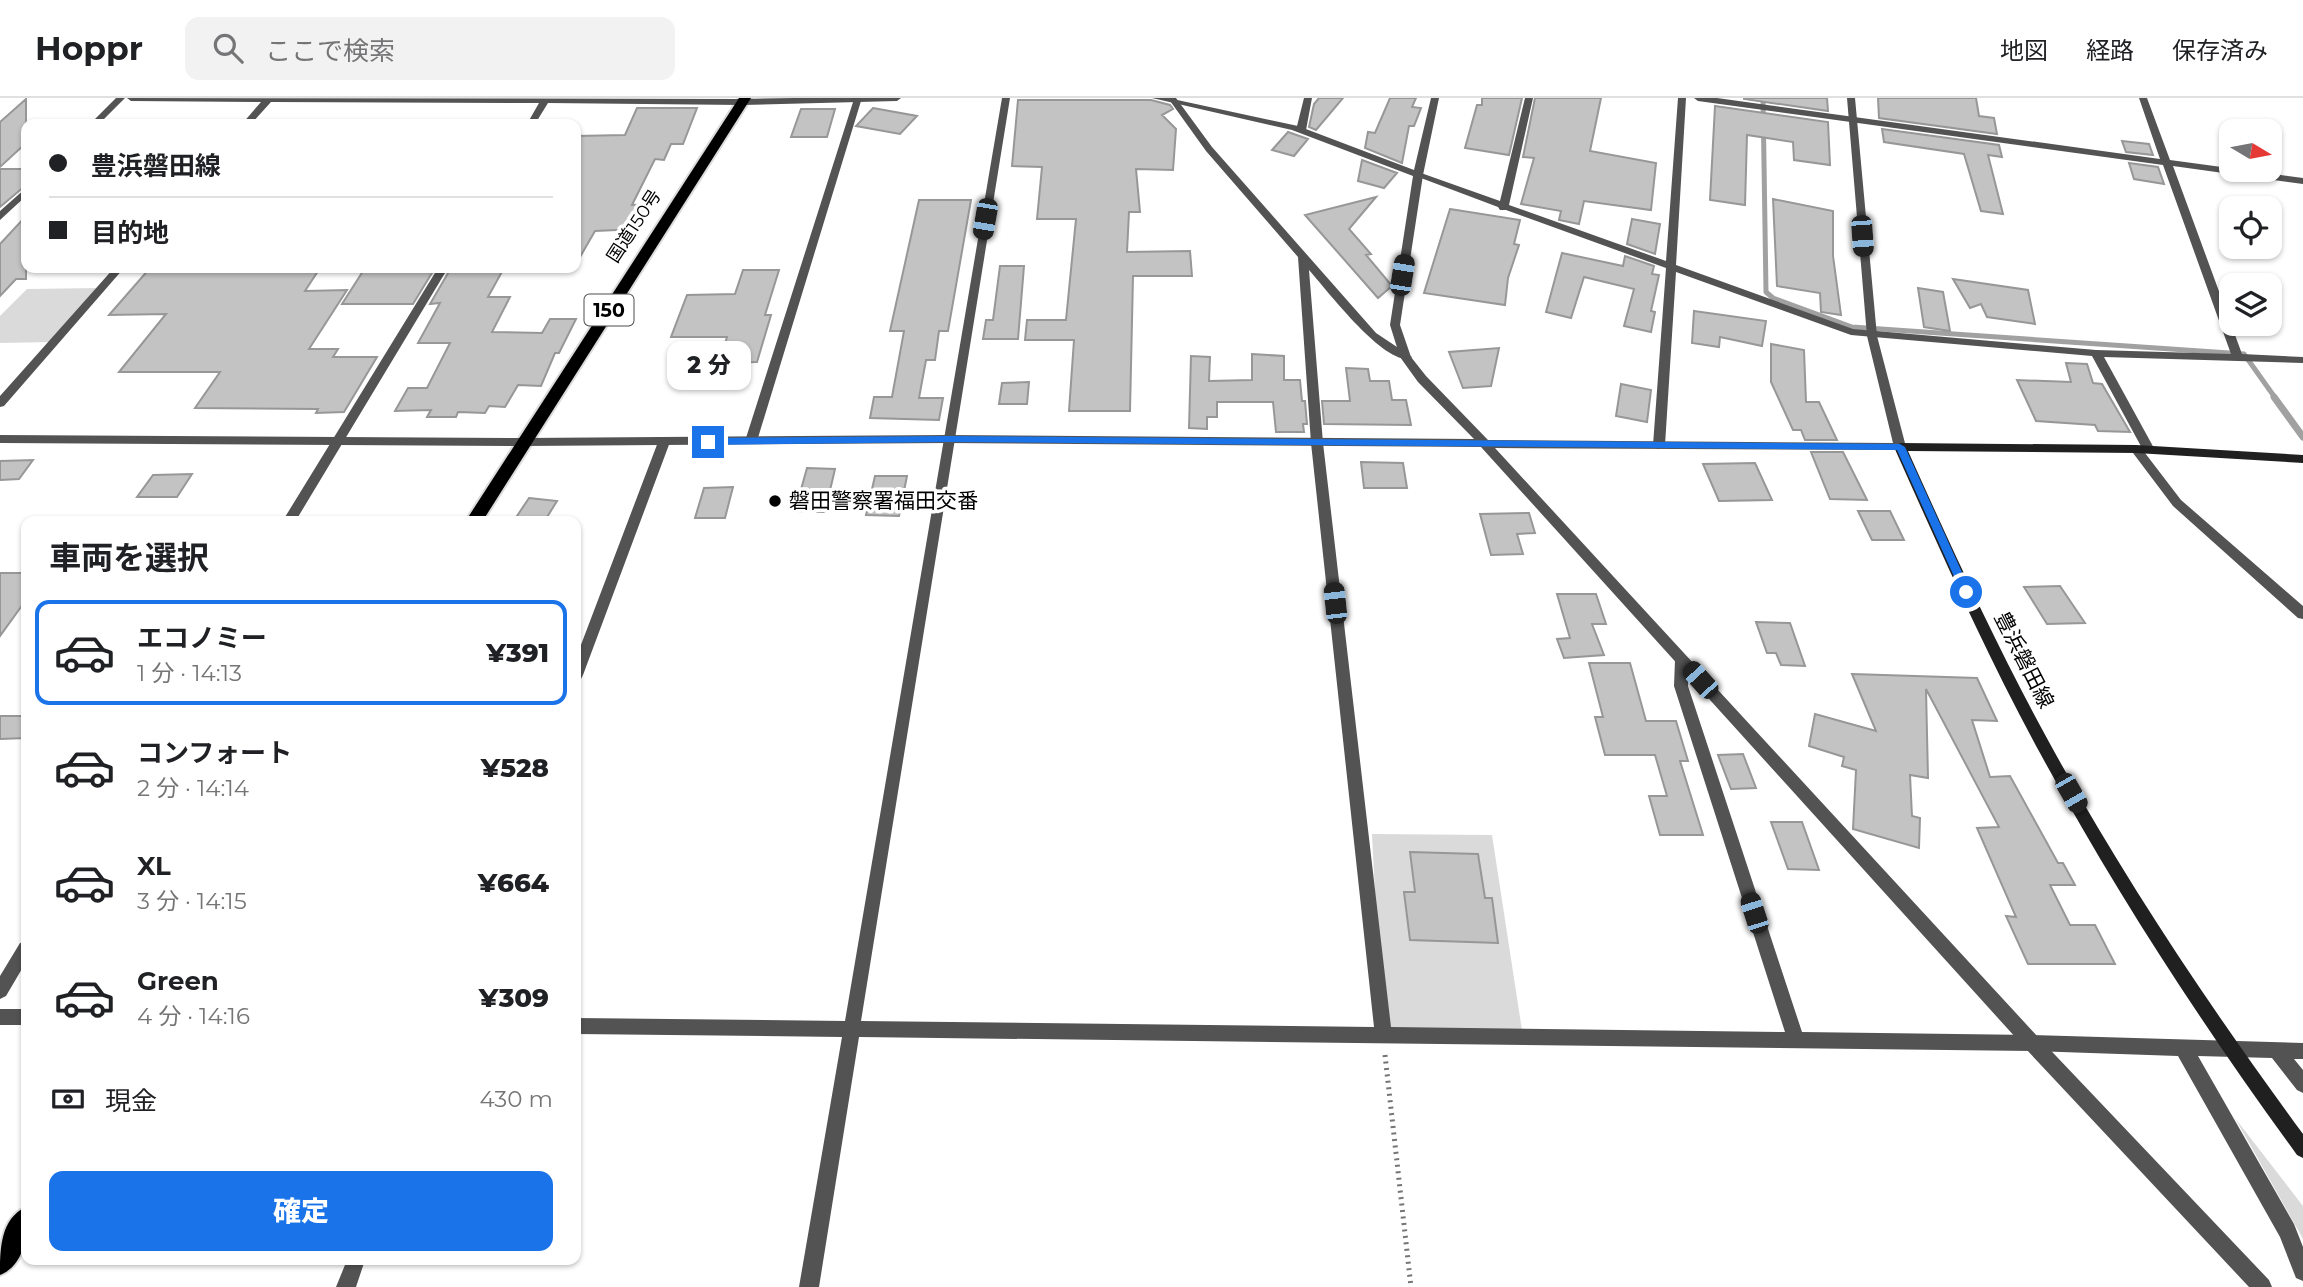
<!DOCTYPE html>
<html lang="ja">
<meta charset="utf-8">
<style>
body{margin:0;font-family:Montserrat,"Noto Sans JP",sans-serif;background:#f2f2f2;color:#202124;height:100vh;display:flex;flex-direction:column;font-size:26px;white-space:nowrap}
*{box-sizing:border-box;margin:0}
p{font-size:23px;color:#757577}
.icon{flex:none;width:38px;height:38px;fill:none;stroke:currentColor;stroke-width:2;stroke-linecap:round;stroke-linejoin:round}
.map{position:relative;flex:1;overflow:hidden}
.details{position:absolute;left:21px;top:418px;width:560px;height:749px;display:flex;flex-direction:column;background:#fff;border-radius:14px;box-shadow:0 2px 5px #0004}
.details>*{flex:none}
.top-card{position:absolute;left:21px;top:21px;width:560px;height:154px;border-radius:14px;box-shadow:0 2px 5px #0004;display:grid;align-content:center;height:154px;padding:0 28px;background:#fff}
.needle{width:46px;rotate:100deg}
.tools{position:absolute;left:2219px;top:21px;display:grid;gap:14px}
.tools a{display:grid;place-items:center;width:63px;height:63px;border-radius:14px;background:#fff;box-shadow:0 2px 5px #0004;font-size:35px}
.end{position:absolute;width:32px;height:32px;margin:-16px;border:9px solid #1a73e8;background:#fff;box-shadow:0 0 0 4px #fff}
.from{border-radius:50%}
.bubble{position:absolute;height:49px;border-radius:14px;background:#fff;box-shadow:0 2px 5px #0004;font-size:23px;font-weight:800;line-height:49px;text-align:center}
.car{position:absolute;width:21px;height:42px;margin:-21px -10px;border-radius:9px;box-shadow:0 0 5px 2px #0007;background:linear-gradient(#222 24%,#8ab4d8 0 40%,#222 0 76%,#8ab4d8 0 86%,#222 0)}
.top-card b{display:flex;align-items:center;gap:24px;height:66px;font-size:26px}
.top-card b+b{border-top:2px solid #e0e0e0}
.top-card i{width:18px;height:18px;background:#202124}
ul{padding:0;list-style:none}
li{display:flex;align-items:center;gap:21px;height:105px;margin:0 14px 10px;padding:0 14px;border:4px solid transparent;border-radius:14px}
li div{flex:1}
li b{display:block;font-size:26px}
li em{font-style:normal;font-weight:800}
li.selected{border-color:#1a73e8}
li>.icon{width:63px;height:63px;stroke-width:1.5}
h2{padding:0 28px;font-size:32px;line-height:84px}
.pay{display:flex;align-items:center;gap:18px;height:77px;padding:0 28px;font-size:26px}
.pay p{margin-inline-start:auto}
.action{display:flex;gap:14px;margin-top:auto;padding:14px 28px}
.action a{flex:1;height:80px;border-radius:14px;background:#1a73e8;color:#fff;font-size:28px;font-weight:800;line-height:80px;text-align:center}
header{display:flex;align-items:center;gap:42px;box-sizing:border-box;height:98px;padding:0 35px;background:#fff;border-bottom:2px solid #e0e0e0}
header strong{font-size:33px}
nav{display:flex;gap:38px;margin-inline-start:auto;font-size:24px}
.search{width:490px;height:63px;background:#f2f2f2;display:flex;align-items:center;gap:18px;box-sizing:border-box;padding:0 24px;border-radius:14px;color:#757577;font-size:26px}
.map>svg:first-child{display:block}
</style>
<header>
<strong>Hoppr</strong>
<div class="search"><svg class="icon" aria-label="search" viewBox="0 0 24 24"><circle cx="10" cy="10" r="6"/><path d="M15 15l6 6"/></svg>ここで検索</div>
<nav><a>地図</a><a>経路</a><a>保存済み</a></nav>
</header>
<div class="map">
<svg width="2303" height="1189" viewBox="0 0 2303 1189">
<rect width="100%" height="100%" fill="#fff"/>
<!-- green -->
<path fill="#dadada" d="M101,190L53,244L0,245V218L27,191Z
M1372,736L1492,737L1523,939L1382,931Z
M2235,1020L2303,1108V1141Z"/>
<g fill="none" stroke-linecap="round" stroke-linejoin="round">
<!-- stream-far1 -->
<path stroke="#a1a1a1" stroke-width="5" d="M1763,0L1766,194L1773,200L1852,229L2244,256L2276,301"/>
<!-- stream -->
<path stroke="#a1a1a1" stroke-width="7" d="M2274,299L2303,339"/>
</g>
<!-- building -->
<path fill="#c3c3c3" stroke="#979797" stroke-width="2" d="M1319,0H1343L1316,32L1309,29L1314,6Z
M1390,0H1416L1412,9L1421,10L1414,28H1409L1402,65L1365,50L1368,34L1375,35Z
M1482,0H1522L1509,57L1465,50L1477,7H1482Z
M1535,0H1601L1590,53L1656,65L1651,112L1584,103L1579,126L1559,122L1561,113L1521,106L1534,60L1523,59Z
M1744,0H1827L1828,13L1744,1Z
M1878,0H1976L1979,18L1994,20L1997,36L1879,20Z
M26,1V45L0,69V24Z
M1018,2H1151L1170,7L1173,11L1162,17L1176,31L1173,72L1136,71L1140,114H1129L1127,154L1190,153L1192,178H1133L1130,313H1069L1074,242H1025L1027,222H1066L1076,121H1037L1042,69L1012,68Z
M1715,8L1828,24L1830,67L1794,62L1793,44L1747,37L1745,107L1710,102Z
M637,10H697L683,46H671L664,62L655,61L632,107L652,106L639,131L595,133L576,166V38L625,37Z
M873,10L917,18L900,36L856,28Z
M801,11H835L827,39H791Z
M1882,31L1999,47L2002,59L1988,57L2003,116L1981,113L1964,56L1884,44Z
M1288,34L1308,41L1294,58L1272,52Z
M2122,43L2149,46L2153,57L2126,54Z
M1362,62L1397,75L1384,90L1358,83Z
M2129,65L2158,69L2164,86L2134,81Z
M0,71H26V87L0,109Z
M1376,99L1349,131L1371,156L1366,157L1392,188L1378,200L1305,117Z
M1773,101L1833,113V158L1841,217L1821,214L1820,195L1777,188Z
M919,102H971L948,233H939L935,262H926L919,300H943L939,322L870,320L874,299H892L904,233H890Z
M1450,111L1520,122L1514,146L1519,147L1508,180L1505,207L1424,195Z
M26,118V181H16L0,198V146Z
M1632,121L1660,126L1655,156L1627,146Z
M1562,155L1623,168L1625,158L1654,168L1652,176L1659,177L1651,213L1655,214L1651,234L1624,228L1634,191L1584,179L1571,220L1546,214Z
M1000,168H1024L1018,241H983L986,222H993Z
M150,170H320L305,193L347,192L309,251H338L333,259H377L344,314L316,315L318,311L195,310L220,274H119L166,216L109,217Z
M365,170H435L413,206H342Z
M451,170H504L488,199H510L492,234L542,235L550,221H576L559,255H555L541,288L518,287L505,309L489,308L485,315L458,314L456,319H427L431,312L395,313L408,290H427L450,245H418L440,205L430,206Z
M743,172H779L765,217H771L757,264L719,265L727,239H671L687,197L735,196Z
M1953,181L2028,192L2035,226L1987,219L1981,206L1970,210Z
M1918,190L1943,194L1950,233L1924,229Z
M1694,213L1766,223L1762,248L1720,239L1719,249L1692,245Z
M1771,246L1804,252L1806,304H1819L1837,342H1805L1801,332H1793L1771,284Z
M1499,250L1491,288L1463,290L1449,254Z
M1252,256L1284,258V282H1300L1302,303H1305L1307,326H1303L1304,334H1276L1273,304H1217V319H1207V331L1189,330L1191,258L1210,259L1209,283L1252,282Z
M2066,265L2087,266L2093,285L2102,286L2130,334L2098,333L2095,327L2036,323L2017,282L2071,284Z
M1346,270L1368,271L1370,283H1389L1392,302H1406L1411,327L1324,326L1322,303H1350Z
M1029,284L1027,306H999L1002,285Z
M1621,286L1651,292L1647,324L1616,318Z
M1811,354H1843L1867,402L1830,401Z
M33,362L19,381L0,382V363Z
M1361,364L1403,365L1407,390H1364Z
M1755,365L1772,402L1719,403L1703,366Z
M807,370L835,371L825,414L795,413Z
M192,376L177,399H137L153,377Z
M875,378H907L899,418L866,417Z
M733,389L725,420H695L704,390Z
M529,400L557,403L544,424H513Z
M1858,413H1890L1904,442H1872Z
M1529,415L1535,435L1517,436L1523,456L1491,457L1480,416Z
M0,475H26V502L0,538Z
M2060,488L2085,525L2047,526L2024,489Z
M1557,496H1596L1606,526H1592L1604,557L1564,560L1557,541L1570,540Z
M1756,524L1790,525L1805,568L1781,567L1776,555H1767Z
M1589,565H1630L1646,623H1676L1688,663H1680L1703,737H1660L1649,698H1667L1655,657H1605L1595,619H1603Z
M1852,576L1977,580L1997,623L1972,622L1990,679L2010,678L2058,765H2063L2075,787H2050L2070,827H2095L2115,866H2028L2006,818L2016,819L1977,730L1999,729L1926,591L1928,680L1910,677L1912,718L1920,720L1919,750L1853,731L1856,672L1842,668L1844,659L1809,648L1815,616L1876,633Z
M0,618H26V640L0,641Z
M1743,656L1756,690L1731,691L1718,657Z
M1771,724H1802L1819,772L1788,771Z
M1410,754L1478,756L1485,800H1492L1498,845L1410,842L1404,794H1415Z"/>
<g fill="none" stroke-linecap="round" stroke-linejoin="round">
<defs>
<path id="trunk" d="M739,0H751L482,424H465Z
M26,1109C27,1134 27,1166 0,1177C0,1152 0,1121 26,1109Z"/>
</defs>
<!-- trunk casing -->
<use href="#trunk" stroke="#dbdbdb" stroke-width="4"/>
<!-- path -->
<path stroke="#757575" stroke-width="5" stroke-dasharray="2 4.5" stroke-linecap="butt" d="M1385,957L1411,1189"/>
<!-- minor -->
<path fill="#535353" fill-rule="evenodd" d="M116,0H125L99,26H90Z
M127,0L742,1L746,4L742,7L548,5L535,26H527L539,5L271,4L251,26H242L261,4L131,3Z
M1002,0H1010L861,923L1374,929L1311,345L1298,159L1206,53L1168,0H1176L1212,49L1376,235L1412,259L1410,261C1382,265 1327,192 1309,172L1323,345L1391,929L1785,934L1674,588L1675,562L1682,557L1689,562L1688,588L1802,934L2032,937L2303,945V961H2294L2303,972V995L2297,992L2272,960L2198,958L2294,1126L2303,1149V1183L2296,1180L2280,1139L2178,958L2032,953L859,939L819,1189H799L842,939L576,936V920L845,923Z
M1304,0H1312L1306,32L1301,35L1296,32Z
M1525,0H1533L1509,107L1666,163L1678,0H1686L1676,167L1853,231L2096,252L2231,256L2163,67L1698,3L1694,0H1717L2160,61L2139,0H2147L2170,62L2303,80V86L2173,68L2242,256L2303,259V265L2104,259L2155,352L2153,355H2145L2181,402L2303,508V521L2298,520L2173,408L2130,351L2136,347L2143,352L2092,258L1851,237L1676,174L1665,347L1659,351L1655,350L1653,347L1666,170L1506,112H1500L1498,109L1413,77L1421,75L1500,103Z
M854,1L861,3L757,343L755,346H747L745,343Z
M26,90V98L0,122V113Z
M114,170H124L4,308L0,309V298Z
M438,170H448L295,424H282Z
M664,340L670,344L583,577L581,581L576,582V560L658,344Z
M26,843V864L6,898L0,901V878L20,845Z
M0,911H26V927H0Z
M347,1162H365L356,1189H336Z"/>
<!-- tertiary -->
<path fill="#535353" fill-rule="evenodd" d="M794,0H901L897,3L742,7L738,4L742,1Z
M1152,0H1168L1298,28L1414,72L1431,0H1439L1423,77L1400,227L1411,259L1426,278L1488,342L1893,345L1867,238L1847,0H1855L1877,238L1906,349L1904,352L1495,350L2038,939L2269,1182L2272,1189H2249L2026,951L1481,349L948,345L524,348L0,345V337L524,340L948,337L1474,341L1418,284L1400,259L1390,227L1413,78L1292,32Z"/>
<!-- secondary -->
<path fill="#202020" fill-rule="evenodd" d="M1900,345L2136,347L2303,357V365L2136,355L1908,353C1952,451 1997,549 2049,644C2124,781 2211,911 2303,1036V1060L2297,1057C2203,928 2116,795 2040,655C1986,556 1940,452 1894,349Z"/>
<!-- trunk -->
<use href="#trunk" fill="#000" fill-rule="evenodd"/>
</g>
<!-- route -->
<path fill="#1a73e8" d="M948,338L1900,346L1905,349L1971,494L1966,498L1961,494L1897,352L948,344L708,347L703,344L708,340Z"/>
<!-- markers -->
<circle fill="#000" stroke="#fff" stroke-width="2.5" cx="775" cy="403" r="7"/>
<g text-anchor="middle" stroke-width="7" stroke-linejoin="round" paint-order="stroke">
<!-- far-street labels -->
<g font-size="18" fill="#000" stroke="#fff">
<text transform="translate(634 128) rotate(-57)" y="6">国道150号</text>
</g>
<!-- shield labels -->
<rect fill="#fff" stroke="#4c4c4c" stroke-width="2" x="584.5" y="196.5" width="49" height="31" rx="5"/>
<g font-size="19" font-weight="bold" fill="#000">
<text x="609" y="219">150</text>
</g>
<!-- poi labels -->
<g font-size="21" fill="#000" stroke="#fff" text-anchor="start">
<text x="789" y="410">磐田警察署福田交番</text>
</g>
<!-- street labels -->
<g font-size="21" fill="#000" stroke="#fff">
<text transform="translate(2024 562) rotate(63)" y="7">豊浜磐田線</text>
</g>
</g>
</svg>
<div class="tools">
<a><svg class="needle" viewBox="-14 -14 28 28"><path d="M0-13l5 13h-10z" fill="#e53935"/><path d="M0 13l5-13h-10z" fill="#757577"/></svg></a>
<a><svg class="icon" aria-label="locate" viewBox="0 0 24 24"><circle cx="12" cy="12" r="6"/><path d="M12 2v4M12 18v4M2 12h4M18 12h4"/></svg></a>
<a><svg class="icon" aria-label="layers" viewBox="0 0 24 24"><path d="M12 4l9 5-9 5-9-5zM3 14l9 5 9-5"/></svg></a>
</div>
<i class="end from" style="left:1966px;top:494px"></i>
<i class="end" style="left:708px;top:344px"></i>
<div class="bubble" style="left:667px;top:243px;width:84px">2 分</div>
<i class="car" style="left:985px;top:121px;rotate:190deg"></i>
<i class="car" style="left:1862px;top:138px;rotate:176deg"></i>
<i class="car" style="left:1402px;top:177px;rotate:9deg"></i>
<i class="car" style="left:1335px;top:505px;rotate:354deg"></i>
<i class="car" style="left:1700px;top:582px;rotate:318deg"></i>
<i class="car" style="left:2071px;top:695px;rotate:150deg"></i>
<i class="car" style="left:1754px;top:815px;rotate:342deg"></i>
<div class="top-card">
<b><i class="from"></i>豊浜磐田線</b>
<b><i></i>目的地</b>
</div>
<section class="details">
<h2>車両を選択</h2>
<ul>
<li class="selected"><svg class="icon" aria-label="car" viewBox="0 0 24 24"><path d="M5 17H2v-5l4-1 3-4h7l3 4 3 1v5h-3M9 17h6M6 11h13"/><circle cx="7" cy="17" r="2"/><circle cx="17" cy="17" r="2"/></svg><div><b>エコノミー</b><p>1 分 · 14:13</p></div><em>¥391</em></li>
<li><svg class="icon" aria-label="car" viewBox="0 0 24 24"><path d="M5 17H2v-5l4-1 3-4h7l3 4 3 1v5h-3M9 17h6M6 11h13"/><circle cx="7" cy="17" r="2"/><circle cx="17" cy="17" r="2"/></svg><div><b>コンフォート</b><p>2 分 · 14:14</p></div><em>¥528</em></li>
<li><svg class="icon" aria-label="car" viewBox="0 0 24 24"><path d="M5 17H2v-5l4-1 3-4h7l3 4 3 1v5h-3M9 17h6M6 11h13"/><circle cx="7" cy="17" r="2"/><circle cx="17" cy="17" r="2"/></svg><div><b>XL</b><p>3 分 · 14:15</p></div><em>¥664</em></li>
<li><svg class="icon" aria-label="car" viewBox="0 0 24 24"><path d="M5 17H2v-5l4-1 3-4h7l3 4 3 1v5h-3M9 17h6M6 11h13"/><circle cx="7" cy="17" r="2"/><circle cx="17" cy="17" r="2"/></svg><div><b>Green</b><p>4 分 · 14:16</p></div><em>¥309</em></li>
</ul>
<div class="pay"><svg class="icon" aria-label="cash" viewBox="0 0 24 24"><path d="M3 7h18v10H3z"/><circle cx="12" cy="12" r="2"/></svg>現金<p>430 m</p></div>
<div class="action"><a>確定</a></div>
</section>
</div>
